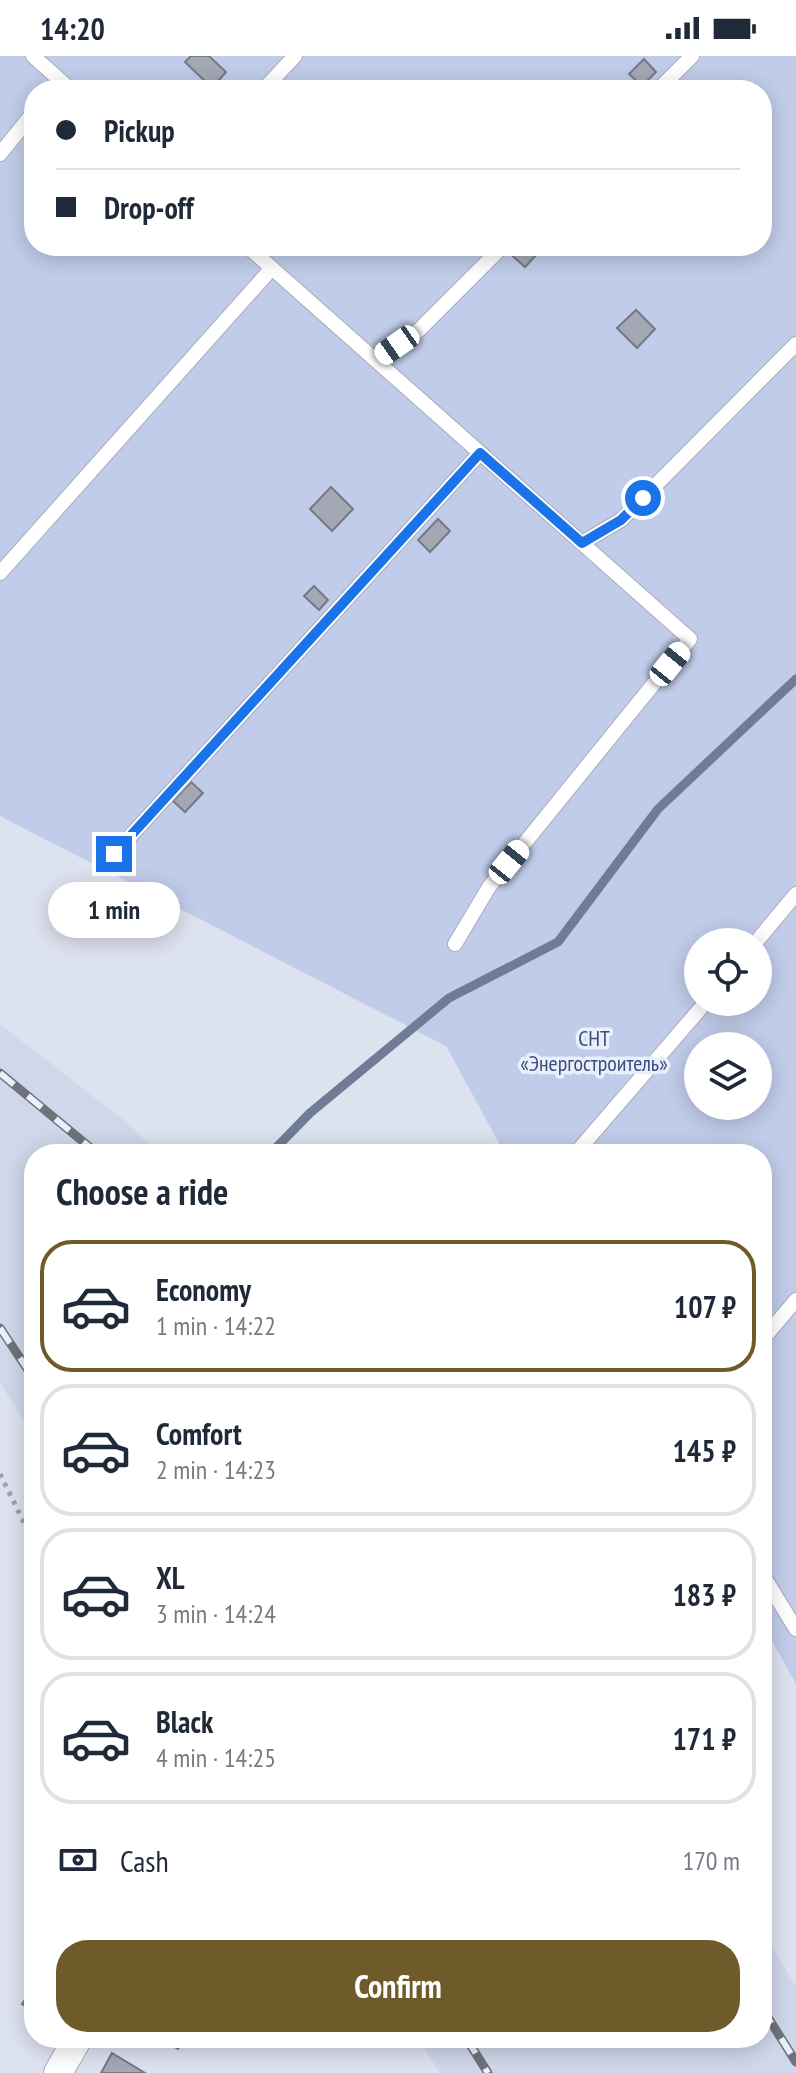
<!DOCTYPE html>
<meta charset="utf-8">
<style>
body{margin:0;font-family:"PT Sans Narrow",sans-serif;background:#f6f6f7;color:#1f2937;height:100vh;display:flex;flex-direction:column;font-size:30px;white-space:nowrap}
*{box-sizing:border-box;margin:0}
p{font-size:26px;color:#747a83}
.icon{flex:none;width:44px;height:44px;fill:none;stroke:currentColor;stroke-width:2;stroke-linecap:round;stroke-linejoin:round}
.map{position:relative;flex:1;overflow:hidden}
.sheet{position:absolute;left:24px;top:1088px;width:748px;height:904px;display:flex;flex-direction:column;background:#fff;border-radius:32px;box-shadow:0 4px 20px #0003}
.sheet>*{flex:none}
.hud{position:absolute;left:24px;top:24px;width:748px;height:176px;border-radius:32px;box-shadow:0 4px 20px #0003;display:grid;align-content:center;height:176px;padding:0 32px;background:#fff}
.fabs{position:absolute;left:684px;top:872px;display:grid;gap:16px}
.fabs a{display:grid;place-items:center;width:88px;height:88px;border-radius:50%;background:#fff;box-shadow:0 4px 20px #0003;font-size:40px}
.end{position:absolute;width:36px;height:36px;margin:-18px;border:10px solid #1a73e8;background:#fff;box-shadow:0 0 0 4px #fff}
.from{border-radius:50%}
.bubble{position:absolute;height:56px;border-radius:28px;background:#fff;box-shadow:0 4px 20px #0003;font-size:26px;font-weight:700;line-height:56px;text-align:center}
.car{position:absolute;width:24px;height:48px;margin:-24px -12px;border-radius:10px;box-shadow:0 0 6px 2px #0007;background:linear-gradient(#fff 24%,#345 0 40%,#fff 0 76%,#345 0 86%,#fff 0)}
.hud b{display:flex;align-items:center;gap:28px;height:76px;font-size:30px}
.hud b+b{border-top:2px solid #e0e1e3}
.hud i{width:20px;height:20px;background:#1f2937}
ul{padding:0;list-style:none}
li{display:flex;align-items:center;gap:24px;height:132px;margin:0 16px 12px;padding:0 16px;border:4px solid #e0e1e3;border-radius:32px}
li div{flex:1}
li b{display:block;font-size:30px}
li em{font-style:normal;font-weight:700}
li.on{border-color:#6f5b2a}
li>.icon{width:72px;height:72px;stroke-width:1.5}
h2{padding:0 32px;font-size:36px;line-height:96px}
.pay{display:flex;align-items:center;gap:20px;height:88px;padding:0 32px;font-size:30px}
.pay p{margin-inline-start:auto}
.button{display:flex;gap:16px;margin-top:auto;padding:16px 32px}
.button a{flex:1;height:92px;border-radius:32px;background:#6f5b2a;color:#fff;font-size:32px;font-weight:700;line-height:92px;text-align:center}
.status{display:flex;justify-content:space-between;align-items:center;height:56px;padding:0 40px;background:#fff;direction:ltr}
.status svg{height:22px;fill:currentColor}
.map>svg:first-child{display:block}
</style>
<div class="status"><b>14:20</b><svg viewBox="0 0 49 12"><path d="M0 12V9h3v3zM5 12V6h3v6zM10 12V3h3v9zM15 12V0h3v12zM26 1h20v11H26zM47 4h2v5h-2z"/></svg></div>
<div class="map">
<svg width="796" height="2017" viewBox="0 0 796 2017">
<rect width="100%" height="100%" fill="#dde2ef"/>
<!-- built -->
<path fill="#cfd7ea" d="M0,968L126,1066L160,1098H34V1380L0,1327Z
M762,1874L796,1931V2017H440L418,1982H762Z"/>
<!-- green -->
<path fill="#c0cce9" fill-rule="evenodd" d="M0,0H796V1628L762,1567V1098H505L446,990L0,760ZM34,34H762V190H34ZM698,886H758V946H698ZM698,990H758V1050H698Z"/>
<g fill="none" stroke-linecap="round" stroke-linejoin="round">
<!-- stream -->
<path stroke="#707b95" stroke-width="9" d="M270,1098L310,1057L449,942L558,886L658,753L796,623"/>
</g>
<!-- building -->
<path fill="#a3a8b4" stroke="#747984" stroke-width="2" d="M191,0H209L226,16L212,32L185,6Z
M644,3L656,16L642,30L629,18Z
M508,190H529L537,198L525,211L505,193Z
M636,254L655,273L637,292L617,272Z
M331,431L353,453L332,475L310,453Z
M438,463L450,475L430,496L418,484Z
M314,530L328,544L319,554L304,540Z
M191,726L203,737L185,756L173,745Z
M34,1930V1956L22,1948Z
M159,1982H185L178,1993Z
M112,1997L145,2017H101Z"/>
<g fill="none" stroke-linecap="round" stroke-linejoin="round">
<defs>
<path id="lane" d="M33,0L71,34
M263,34L295,0
M658,34L692,0
M0,98L34,56
M247,190L690,583L489,831L455,888
M376,304L419,274L503,190
M582,487L621,464L796,288
M0,517L272,212
M114,798L480,397
M756,886L796,838
M575,1098L706,946
M762,1284L796,1244
M762,1518L796,1573"/>
<path id="street" d="M58,2017L78,1982"/>
</defs>
<!-- lane casing -->
<use href="#lane" stroke="#a8adb9" stroke-width="16"/>
<!-- street casing -->
<use href="#street" stroke="#a8adb9" stroke-width="30"/>
<!-- path -->
<path stroke="#9ca0aa" stroke-width="5" stroke-dasharray="4 6" stroke-linecap="butt" d="M0,1418L34,1487"/>
<!-- lane -->
<use href="#lane" stroke="#fff" stroke-width="14"/>
<!-- street -->
<use href="#street" stroke="#fff" stroke-width="28"/>
<defs>
<path id="rail" d="M0,1017L98,1098
M0,1272L34,1323
M762,1952L796,2006
M466,1982L488,2017"/>
</defs>
<!-- rail casing -->
<use href="#rail" stroke="#6f727a" stroke-width="9"/>
<!-- rail -->
<use href="#rail" stroke="#eaeffc" stroke-width="6" stroke-dasharray="18" stroke-linecap="butt"/>
</g>
<g fill="none" stroke-linecap="round" stroke-linejoin="round">
<!-- route -->
<path stroke="#1a73e8" stroke-width="10" d="M114,798L480,397L582,487L621,464L643,442"/>
</g>
<g text-anchor="middle" stroke-width="7" stroke-linejoin="round" paint-order="stroke">
<!-- park labels -->
<g font-size="22" fill="#3c4e7f" stroke="#eaeffc">
<text x="594" y="990">СНТ<tspan x="594" dy="25">«Энергостроитель»</tspan></text>
</g>
</g>
</svg>
<div class="fabs">
<a><svg class="icon" aria-label="locate" viewBox="0 0 24 24"><circle cx="12" cy="12" r="6"/><path d="M12 2v4M12 18v4M2 12h4M18 12h4"/></svg></a>
<a><svg class="icon" aria-label="layers" viewBox="0 0 24 24"><path d="M12 4l9 5-9 5-9-5zM3 14l9 5 9-5"/></svg></a>
</div>
<i class="end from" style="left:643px;top:442px"></i>
<i class="end" style="left:114px;top:798px"></i>
<div class="bubble" style="left:48px;top:826px;width:132px">1 min</div>
<i class="car" style="left:397px;top:289px;rotate:235deg"></i>
<i class="car" style="left:670px;top:608px;rotate:39deg"></i>
<i class="car" style="left:509px;top:806px;rotate:39deg"></i>
<div class="hud">
<b><i class="from"></i>Pickup</b>
<b><i></i>Drop-off</b>
</div>
<section class="sheet">
<h2>Choose a ride</h2>
<ul>
<li class="on"><svg class="icon" aria-label="car" viewBox="0 0 24 24"><path d="M5 17H2v-5l4-1 3-4h7l3 4 3 1v5h-3M9 17h6M6 11h13"/><circle cx="7" cy="17" r="2"/><circle cx="17" cy="17" r="2"/></svg><div><b>Economy</b><p>1 min · 14:22</p></div><em>107 ₽</em></li>
<li><svg class="icon" aria-label="car" viewBox="0 0 24 24"><path d="M5 17H2v-5l4-1 3-4h7l3 4 3 1v5h-3M9 17h6M6 11h13"/><circle cx="7" cy="17" r="2"/><circle cx="17" cy="17" r="2"/></svg><div><b>Comfort</b><p>2 min · 14:23</p></div><em>145 ₽</em></li>
<li><svg class="icon" aria-label="car" viewBox="0 0 24 24"><path d="M5 17H2v-5l4-1 3-4h7l3 4 3 1v5h-3M9 17h6M6 11h13"/><circle cx="7" cy="17" r="2"/><circle cx="17" cy="17" r="2"/></svg><div><b>XL</b><p>3 min · 14:24</p></div><em>183 ₽</em></li>
<li><svg class="icon" aria-label="car" viewBox="0 0 24 24"><path d="M5 17H2v-5l4-1 3-4h7l3 4 3 1v5h-3M9 17h6M6 11h13"/><circle cx="7" cy="17" r="2"/><circle cx="17" cy="17" r="2"/></svg><div><b>Black</b><p>4 min · 14:25</p></div><em>171 ₽</em></li>
</ul>
<div class="pay"><svg class="icon" aria-label="cash" viewBox="0 0 24 24"><path d="M3 7h18v10H3z"/><circle cx="12" cy="12" r="2"/></svg>Cash<p>170 m</p></div>
<div class="button"><a>Confirm</a></div>
</section>
</div>
